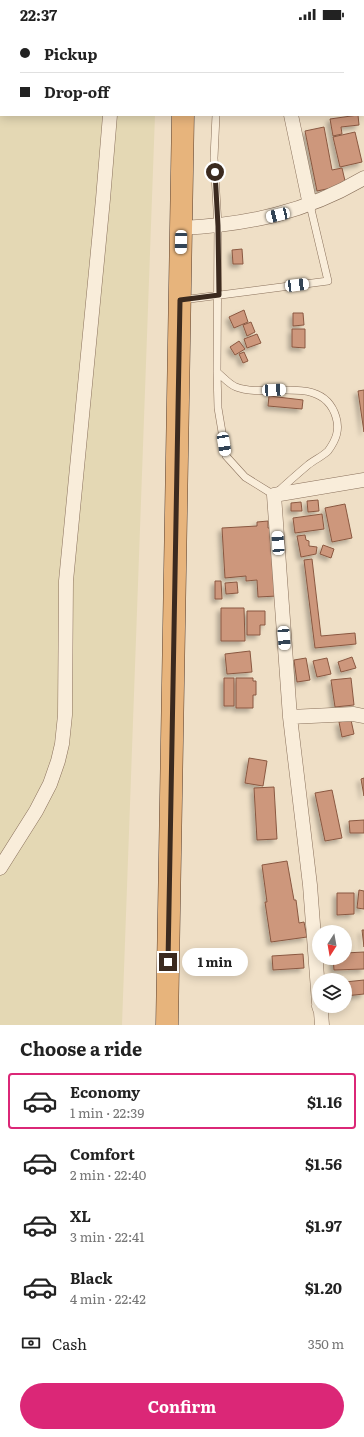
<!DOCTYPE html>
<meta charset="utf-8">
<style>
body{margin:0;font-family:Literata,serif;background:#f6f6f6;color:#222;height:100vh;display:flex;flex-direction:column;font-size:15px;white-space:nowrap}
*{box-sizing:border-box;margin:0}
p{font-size:13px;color:#767676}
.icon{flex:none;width:22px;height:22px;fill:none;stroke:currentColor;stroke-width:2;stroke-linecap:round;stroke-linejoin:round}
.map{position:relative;height:997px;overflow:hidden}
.side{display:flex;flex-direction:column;background:#fff;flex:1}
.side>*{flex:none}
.guide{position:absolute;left:0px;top:0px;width:364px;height:88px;box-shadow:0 2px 10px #0003;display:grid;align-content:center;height:88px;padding:0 20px;background:#fff}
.needle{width:26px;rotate:191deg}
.fabs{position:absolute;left:312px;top:897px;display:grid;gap:8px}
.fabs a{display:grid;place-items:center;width:40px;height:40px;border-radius:50%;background:#fff;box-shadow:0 2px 10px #0003;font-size:20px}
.end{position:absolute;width:18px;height:18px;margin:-9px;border:5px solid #3b2a1f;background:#fff;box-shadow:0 0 0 2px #fff}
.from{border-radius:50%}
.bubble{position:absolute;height:28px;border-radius:14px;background:#fff;box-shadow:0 2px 10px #0003;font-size:13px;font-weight:700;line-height:28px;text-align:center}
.car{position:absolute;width:12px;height:24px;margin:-12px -6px;border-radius:5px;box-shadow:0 0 3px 1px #0007;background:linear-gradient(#fff 24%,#345 0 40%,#fff 0 76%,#345 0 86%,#fff 0)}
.guide b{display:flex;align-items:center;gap:14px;height:38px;font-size:15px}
.guide b+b{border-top:1px solid #e0e0e0}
.guide i{width:10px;height:10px;background:#222}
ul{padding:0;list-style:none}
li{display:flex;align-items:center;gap:12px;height:56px;margin:0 8px 6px;padding:0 12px;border:2px solid transparent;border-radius:4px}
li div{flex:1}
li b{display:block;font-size:15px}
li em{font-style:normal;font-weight:700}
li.selected{border-color:#db2777}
li>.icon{width:36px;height:36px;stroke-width:1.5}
h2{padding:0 20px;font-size:18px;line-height:48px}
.pay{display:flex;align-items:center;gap:10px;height:44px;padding:0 20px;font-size:15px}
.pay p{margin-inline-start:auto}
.primary-button{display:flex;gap:8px;margin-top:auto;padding:8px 20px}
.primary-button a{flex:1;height:46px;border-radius:24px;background:#db2777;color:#fff;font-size:16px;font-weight:700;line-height:46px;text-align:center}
.status{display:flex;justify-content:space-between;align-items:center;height:28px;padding:0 20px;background:#fff;direction:ltr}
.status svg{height:11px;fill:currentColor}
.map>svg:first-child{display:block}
</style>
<div class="status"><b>22:37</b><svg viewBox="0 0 49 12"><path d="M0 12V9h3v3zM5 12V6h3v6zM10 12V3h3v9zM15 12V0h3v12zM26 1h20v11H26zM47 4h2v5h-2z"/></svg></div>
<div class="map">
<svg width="364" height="997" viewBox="0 0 364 997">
<defs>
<filter id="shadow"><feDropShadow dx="-3.5" dy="3.5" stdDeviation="2" flood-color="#0004"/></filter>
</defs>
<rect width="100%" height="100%" fill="#efdfc6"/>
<!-- farmland -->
<path fill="#e4d8b4" d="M0,0H158L1,1V87H155L122,997H0Z"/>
<!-- building -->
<path fill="#cd977c" stroke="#8a5841" filter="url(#shadow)" d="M335,0H353L354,1H335Z
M358,87L359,97L341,99L342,106L333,108L330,91Z
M324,99L332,142L342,140L346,157L317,163L305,103Z
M355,104L362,134L340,139L333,109Z
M242,221L243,236H233L232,222Z
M244,282L248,294L234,300L229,289Z
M293,285H303L304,297L293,298Z
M251,294L255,304L247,308L243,297Z
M292,301H305V320L292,319Z
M257,306L261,315L247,320L244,311Z
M239,313L245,321L235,327L230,319Z
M244,324L248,333L243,335L239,326Z
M364,362V404L358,363Z
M269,368L303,372L302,381L268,378Z
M318,472L319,483L308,484L307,473Z
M301,474L302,483H291V475Z
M345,476L352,510L332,514L325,480Z
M322,486L324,501L295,505L293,490Z
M268,493V500H272L277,568L258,569L257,552L246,553V548L225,550L222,500L257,498V494Z
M305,507L306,512L309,513V518L317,519L316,526L301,529L297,508Z
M323,517L334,521L331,530L320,526Z
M312,531L321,608L355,605L356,616L315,620L304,532Z
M215,553H221L222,571H215Z
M237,554L238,565L226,566L225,555Z
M221,580H244L245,613H221Z
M247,583H265V597H260V607H247Z
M250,623L252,644L227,646L225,626Z
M352,629L356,640L341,644L338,634Z
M306,630L310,652L297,654L294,632Z
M327,630L331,646L317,649L313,633Z
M224,650H234V678H224Z
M236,650H253V653H256V667H253V680H236Z
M351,650L354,677L335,679L331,652Z
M351,692L354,706L342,709L339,694Z
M249,730L267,733L263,758L245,755Z
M364,750V768L361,751Z
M274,759L277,811L257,812L254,760Z
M332,762L342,810L325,813L315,765Z
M364,792V805H350L349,793Z
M287,833L294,872H296L299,895L304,894L307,909L271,914L265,874H267L262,837Z
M359,862L364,863V881L357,880Z
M337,865H354V886L337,887Z
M362,902H364V919Z
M364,924V941L334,942L333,930H345V925Z
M303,926L304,940L273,942L272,928Z
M364,952V966L345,968V954Z"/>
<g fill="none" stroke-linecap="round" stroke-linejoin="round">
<defs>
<path id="service" d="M219,1V0
M216,87L214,130L218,198L217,344C223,349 230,357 236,359C267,371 323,345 336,389C340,402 336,412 328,423C323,428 314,432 308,437C296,447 285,457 274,467L245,449L226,428L218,380L217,344
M182,272L328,253L310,177"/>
<path id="minor" d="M274,0V1
M117,1V0
M291,87L310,177
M181,200C247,197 307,184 364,150
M290,689L353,686L364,688
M0,840L36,783L50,756L58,733L62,716L65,687L66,553L103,171L110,87
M319,975L310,857L290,689L274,467L364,452
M319,978L321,984L322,997"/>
<path id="trunk" d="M185,1V0
M167,997L183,87"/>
</defs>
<!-- service casing -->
<use href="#service" stroke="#8a715c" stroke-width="8"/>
<!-- minor casing -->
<use href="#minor" stroke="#8a715c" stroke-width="15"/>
<!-- trunk casing -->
<use href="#trunk" stroke="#583f30" stroke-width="23"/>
<!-- service -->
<use href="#service" stroke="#f9edda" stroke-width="7"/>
<!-- minor -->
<use href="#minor" stroke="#f9edda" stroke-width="14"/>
<!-- trunk -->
<use href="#trunk" stroke="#e7b47c" stroke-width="22"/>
</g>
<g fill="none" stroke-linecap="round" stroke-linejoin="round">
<!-- route -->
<path stroke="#3b2a1f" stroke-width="5" d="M168,934L180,272L219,267L218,198L215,144"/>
</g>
</svg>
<div class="fabs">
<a><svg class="needle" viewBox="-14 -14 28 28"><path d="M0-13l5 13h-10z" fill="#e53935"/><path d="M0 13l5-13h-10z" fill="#767676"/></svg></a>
<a><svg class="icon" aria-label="layers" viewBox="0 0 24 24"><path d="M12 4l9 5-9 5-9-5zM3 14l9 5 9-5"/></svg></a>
</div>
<i class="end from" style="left:215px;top:144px"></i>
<i class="end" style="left:168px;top:934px"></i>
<div class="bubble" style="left:182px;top:920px;width:66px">1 min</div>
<i class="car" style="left:278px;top:187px;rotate:257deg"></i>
<i class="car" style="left:181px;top:214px;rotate:181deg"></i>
<i class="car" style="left:297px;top:257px;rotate:83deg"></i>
<i class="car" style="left:274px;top:362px;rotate:87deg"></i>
<i class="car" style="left:224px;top:416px;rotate:171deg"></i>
<i class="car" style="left:278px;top:515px;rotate:356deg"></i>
<i class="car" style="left:284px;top:610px;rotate:176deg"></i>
<div class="guide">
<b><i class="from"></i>Pickup</b>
<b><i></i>Drop-off</b>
</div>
</div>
<section class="side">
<h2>Choose a ride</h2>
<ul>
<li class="selected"><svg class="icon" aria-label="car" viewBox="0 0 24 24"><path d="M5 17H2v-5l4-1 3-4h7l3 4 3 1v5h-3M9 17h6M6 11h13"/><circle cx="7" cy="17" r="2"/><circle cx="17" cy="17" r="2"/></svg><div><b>Economy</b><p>1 min · 22:39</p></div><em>$1.16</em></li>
<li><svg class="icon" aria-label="car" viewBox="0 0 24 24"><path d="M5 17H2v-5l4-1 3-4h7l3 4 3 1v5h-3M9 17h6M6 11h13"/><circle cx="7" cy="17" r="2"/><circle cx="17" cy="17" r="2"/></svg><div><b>Comfort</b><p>2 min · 22:40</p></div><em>$1.56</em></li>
<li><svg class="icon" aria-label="car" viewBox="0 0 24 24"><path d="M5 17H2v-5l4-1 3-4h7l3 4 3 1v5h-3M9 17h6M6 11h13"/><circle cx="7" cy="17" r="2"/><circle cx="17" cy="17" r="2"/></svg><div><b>XL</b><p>3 min · 22:41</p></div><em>$1.97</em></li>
<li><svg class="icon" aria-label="car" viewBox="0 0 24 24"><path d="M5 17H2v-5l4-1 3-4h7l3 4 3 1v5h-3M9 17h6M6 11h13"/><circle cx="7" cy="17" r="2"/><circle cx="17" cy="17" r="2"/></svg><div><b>Black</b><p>4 min · 22:42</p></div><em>$1.20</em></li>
</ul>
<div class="pay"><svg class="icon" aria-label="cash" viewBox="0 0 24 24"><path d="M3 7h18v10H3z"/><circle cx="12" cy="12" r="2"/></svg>Cash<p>350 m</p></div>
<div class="primary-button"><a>Confirm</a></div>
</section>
